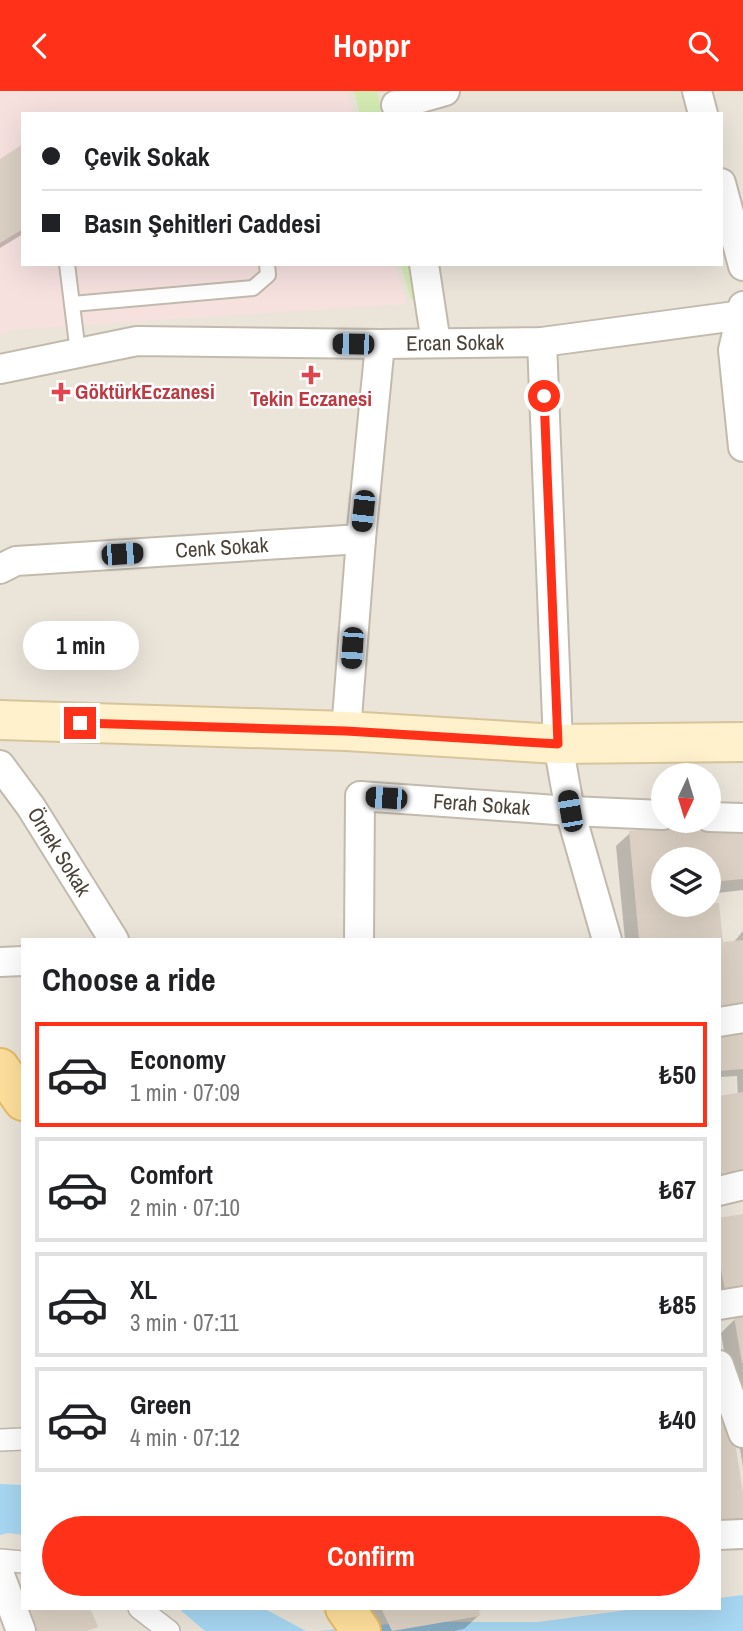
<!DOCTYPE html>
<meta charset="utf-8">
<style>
body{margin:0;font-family:"Archivo Narrow",sans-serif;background:#f6f6f6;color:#202124;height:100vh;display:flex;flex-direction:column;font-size:26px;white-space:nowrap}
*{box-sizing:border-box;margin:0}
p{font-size:23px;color:#757577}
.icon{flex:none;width:38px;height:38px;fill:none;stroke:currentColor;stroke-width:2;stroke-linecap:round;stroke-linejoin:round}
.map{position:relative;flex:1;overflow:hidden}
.drawer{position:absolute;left:21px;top:847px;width:700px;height:672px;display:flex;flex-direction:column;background:#fff;border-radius:0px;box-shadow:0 7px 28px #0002}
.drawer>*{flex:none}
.guide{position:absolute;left:21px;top:21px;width:702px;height:154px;border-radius:0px;box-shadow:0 7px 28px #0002;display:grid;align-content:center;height:154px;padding:0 21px;background:#fff}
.needle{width:46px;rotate:184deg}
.tools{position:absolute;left:651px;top:672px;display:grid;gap:14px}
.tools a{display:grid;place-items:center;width:70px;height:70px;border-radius:50%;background:#fff;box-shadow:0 7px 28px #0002;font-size:35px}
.end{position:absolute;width:32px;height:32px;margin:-16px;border:9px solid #ff3219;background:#fff;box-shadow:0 0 0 4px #fff}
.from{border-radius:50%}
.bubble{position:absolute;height:49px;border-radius:24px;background:#fff;box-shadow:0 7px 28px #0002;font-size:23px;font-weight:800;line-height:49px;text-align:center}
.car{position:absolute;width:21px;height:42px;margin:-21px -10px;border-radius:9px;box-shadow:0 0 5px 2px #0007;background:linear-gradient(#222 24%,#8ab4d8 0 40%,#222 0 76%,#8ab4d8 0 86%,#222 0)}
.guide b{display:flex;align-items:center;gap:24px;height:66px;font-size:26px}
.guide b+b{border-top:2px solid #e0e0e0}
.guide i{width:18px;height:18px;background:#202124}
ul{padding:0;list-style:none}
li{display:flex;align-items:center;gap:21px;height:105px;margin:0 14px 10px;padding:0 7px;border:4px solid #e0e0e0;border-radius:0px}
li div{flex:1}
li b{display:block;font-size:26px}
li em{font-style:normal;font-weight:800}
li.selected{border-color:#ff3219}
li>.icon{width:63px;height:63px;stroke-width:1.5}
h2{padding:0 21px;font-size:32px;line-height:84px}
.action{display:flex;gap:14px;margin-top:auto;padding:14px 21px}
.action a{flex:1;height:80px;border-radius:42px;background:#ff3219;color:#fff;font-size:28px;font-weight:800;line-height:80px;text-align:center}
header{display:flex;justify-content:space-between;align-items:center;height:91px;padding:0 21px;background:#ff3219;color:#fff;font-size:32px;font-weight:800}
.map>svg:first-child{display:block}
</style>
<header><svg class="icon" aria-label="back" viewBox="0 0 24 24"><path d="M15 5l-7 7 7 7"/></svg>Hoppr<svg class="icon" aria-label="search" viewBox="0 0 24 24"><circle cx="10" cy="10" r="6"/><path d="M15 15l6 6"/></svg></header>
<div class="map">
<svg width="743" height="1540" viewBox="0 0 743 1540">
<rect width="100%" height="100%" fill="#f6f2eb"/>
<!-- residential -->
<path fill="#eae4d9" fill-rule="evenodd" d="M0,0H743V1540H0ZM23,23H721V173H23ZM663,684H709V730H663ZM663,768H709V814H663ZM23,849H719V1517H23Z"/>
<!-- medical -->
<path fill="#f6e1df" d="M0,0H347L353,23H23V173H395L406,213L11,239L0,245Z"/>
<!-- green -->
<path fill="#d4ebb3" d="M354,0H377L382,23H360Z
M401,173H413L420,206L411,208Z"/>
<!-- water -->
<path fill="#a7d7f3" d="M0,1393L23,1394V1444L8,1442L0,1444Z
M743,1504V1540H319L410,1531H538L642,1517H719V1507Z
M178,1517H263L306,1540H205Z"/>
<!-- shadow -->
<path fill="#0003" d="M23,55V143L0,157V70Z
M743,721V799L709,803V768H663V814H718L721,853L733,852L743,840V933L719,849H625L616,755L630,742L648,740L660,728L709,730Z
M719,942L743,947V1106L737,985L719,986Z
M743,1125V1213L719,1216V1129Z
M743,1227V1376L721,1242L735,1228Z
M361,1517H491L477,1520L478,1525L464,1538L454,1540H372Z"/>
<!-- building -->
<path fill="#dbd0c3" d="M23,53V138L0,152V68Z
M743,719V788L711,791L712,798L709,799V768H663V814L719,812L723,851L743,849V921L719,923V849H639L629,740L660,737L663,730H709Z
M743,938V978L719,980V940Z
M743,1001V1098L719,1102V1005Z
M743,1123V1202L726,1205L719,1167V1127Z
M743,1225V1272H742L734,1226Z
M719,1251L743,1402V1428L719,1431Z
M23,1517H90L98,1536L87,1540H29Z
M381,1517H478L480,1525L392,1540Z"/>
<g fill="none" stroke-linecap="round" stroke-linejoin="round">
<defs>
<path id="service" d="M67,173L78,262
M72,213L253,197L268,184L267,173"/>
<path id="pedestrian" d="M0,1349L23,1348
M0,1469L23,1471
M139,1517L169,1540"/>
<g id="minor">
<path d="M697,0L703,23"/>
<path d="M396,14L445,0"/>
<path d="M721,92L743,175"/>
<path d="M424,173L436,252"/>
<path d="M743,215L733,259L743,356"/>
<path d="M542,251L558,653L570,720L607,849"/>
<path id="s1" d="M0,278L137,250L380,253L542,251L743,224"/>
<path id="s2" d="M0,478L16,470L361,448"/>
<path d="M346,640L361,448L380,253"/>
<path id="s3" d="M0,674L31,716L114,849"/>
<path d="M709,726L743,727"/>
<path id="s4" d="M359,849L360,705L570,720L663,724"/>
<path d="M0,871L23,870"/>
<path d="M719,931L743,927"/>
<path d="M719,1100L743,1094"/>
<path d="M719,1214L743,1210"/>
<path d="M719,1274L743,1342"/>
<path d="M719,1444L743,1443"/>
<path d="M0,1484L21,1540"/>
</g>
<path id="secondary" d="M0,629L346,640L558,653L743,651"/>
<path id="primary" d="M0,977L23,1010
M345,1517L361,1540"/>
</defs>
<!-- service casing -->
<use href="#service" stroke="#c2baad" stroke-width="18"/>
<!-- pedestrian casing -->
<use href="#pedestrian" stroke="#c2baad" stroke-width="24"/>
<!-- minor casing -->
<use href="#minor" stroke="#c2baad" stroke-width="32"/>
<!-- secondary casing -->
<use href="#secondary" stroke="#d7c49a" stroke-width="42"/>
<!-- primary casing -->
<use href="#primary" stroke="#e8bc67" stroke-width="42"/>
<!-- service -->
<use href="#service" stroke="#fff" stroke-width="14"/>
<!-- pedestrian -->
<use href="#pedestrian" stroke="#fff" stroke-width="21"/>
<!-- minor -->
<use href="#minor" stroke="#fff" stroke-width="28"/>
<!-- secondary -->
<use href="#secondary" stroke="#fff1cc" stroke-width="38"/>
<!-- primary -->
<use href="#primary" stroke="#ffdf9b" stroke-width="38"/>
</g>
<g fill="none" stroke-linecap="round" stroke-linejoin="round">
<!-- route -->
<path stroke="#ff3219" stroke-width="9" d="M80,632L346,640L558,653L544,305"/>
</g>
<!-- markers -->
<g fill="#e0444e" stroke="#fff" stroke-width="2.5">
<path d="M307.5 273.5h7v7h7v7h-7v7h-7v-7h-7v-7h7z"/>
<path d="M57.5 290.5h7v7h7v7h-7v7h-7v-7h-7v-7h7z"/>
</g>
<g text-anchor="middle" stroke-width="5" stroke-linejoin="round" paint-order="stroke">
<!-- street labels -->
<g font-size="21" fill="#4b4338" stroke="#fff">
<text dy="7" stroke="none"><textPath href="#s1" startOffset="458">Ercan Sokak</textPath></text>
<text dy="7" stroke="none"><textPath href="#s2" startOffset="224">Cenk Sokak</textPath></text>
<text dy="7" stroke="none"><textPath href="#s4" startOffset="266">Ferah Sokak</textPath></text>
<text dy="7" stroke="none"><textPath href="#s3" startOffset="105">Örnek Sokak</textPath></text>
</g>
<!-- health labels -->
<g font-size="21" font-weight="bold" fill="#be3a42" stroke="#fff" text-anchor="start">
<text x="75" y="308">GöktürkEczanesi</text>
<text x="311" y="315" text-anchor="middle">Tekin Eczanesi</text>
</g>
</g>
</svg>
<div class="tools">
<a><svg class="needle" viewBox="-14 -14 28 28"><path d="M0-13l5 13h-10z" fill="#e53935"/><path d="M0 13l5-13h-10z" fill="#757577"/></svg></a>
<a><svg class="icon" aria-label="layers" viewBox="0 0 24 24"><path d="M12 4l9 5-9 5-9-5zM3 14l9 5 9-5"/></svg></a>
</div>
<i class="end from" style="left:544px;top:305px"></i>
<i class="end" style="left:80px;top:632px"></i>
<div class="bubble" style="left:23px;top:530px;width:116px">1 min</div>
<i class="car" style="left:353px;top:253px;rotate:271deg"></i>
<i class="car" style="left:363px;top:420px;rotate:186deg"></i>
<i class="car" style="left:122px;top:463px;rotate:86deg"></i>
<i class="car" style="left:352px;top:557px;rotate:184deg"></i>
<i class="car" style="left:386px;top:707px;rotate:274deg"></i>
<i class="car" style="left:570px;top:720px;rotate:350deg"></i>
<div class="guide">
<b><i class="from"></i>Çevik Sokak</b>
<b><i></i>Basın Şehitleri Caddesi</b>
</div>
<section class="drawer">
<h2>Choose a ride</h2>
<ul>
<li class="selected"><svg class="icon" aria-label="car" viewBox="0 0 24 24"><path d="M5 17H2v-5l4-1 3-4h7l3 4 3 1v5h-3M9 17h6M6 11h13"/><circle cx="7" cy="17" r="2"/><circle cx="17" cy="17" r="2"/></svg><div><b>Economy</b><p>1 min · 07:09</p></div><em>₺50</em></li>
<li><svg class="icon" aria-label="car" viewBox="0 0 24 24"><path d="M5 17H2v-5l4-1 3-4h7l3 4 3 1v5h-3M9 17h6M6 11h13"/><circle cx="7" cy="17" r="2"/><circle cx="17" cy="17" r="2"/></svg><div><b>Comfort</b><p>2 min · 07:10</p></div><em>₺67</em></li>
<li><svg class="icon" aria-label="car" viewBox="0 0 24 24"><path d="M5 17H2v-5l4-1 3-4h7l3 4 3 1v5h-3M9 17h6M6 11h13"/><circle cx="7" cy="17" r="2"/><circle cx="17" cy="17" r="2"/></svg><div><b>XL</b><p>3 min · 07:11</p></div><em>₺85</em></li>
<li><svg class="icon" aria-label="car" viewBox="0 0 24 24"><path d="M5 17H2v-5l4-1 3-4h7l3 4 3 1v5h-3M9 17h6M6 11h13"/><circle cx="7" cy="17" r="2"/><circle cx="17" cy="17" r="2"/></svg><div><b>Green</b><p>4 min · 07:12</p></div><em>₺40</em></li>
</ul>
<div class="action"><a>Confirm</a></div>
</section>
</div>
